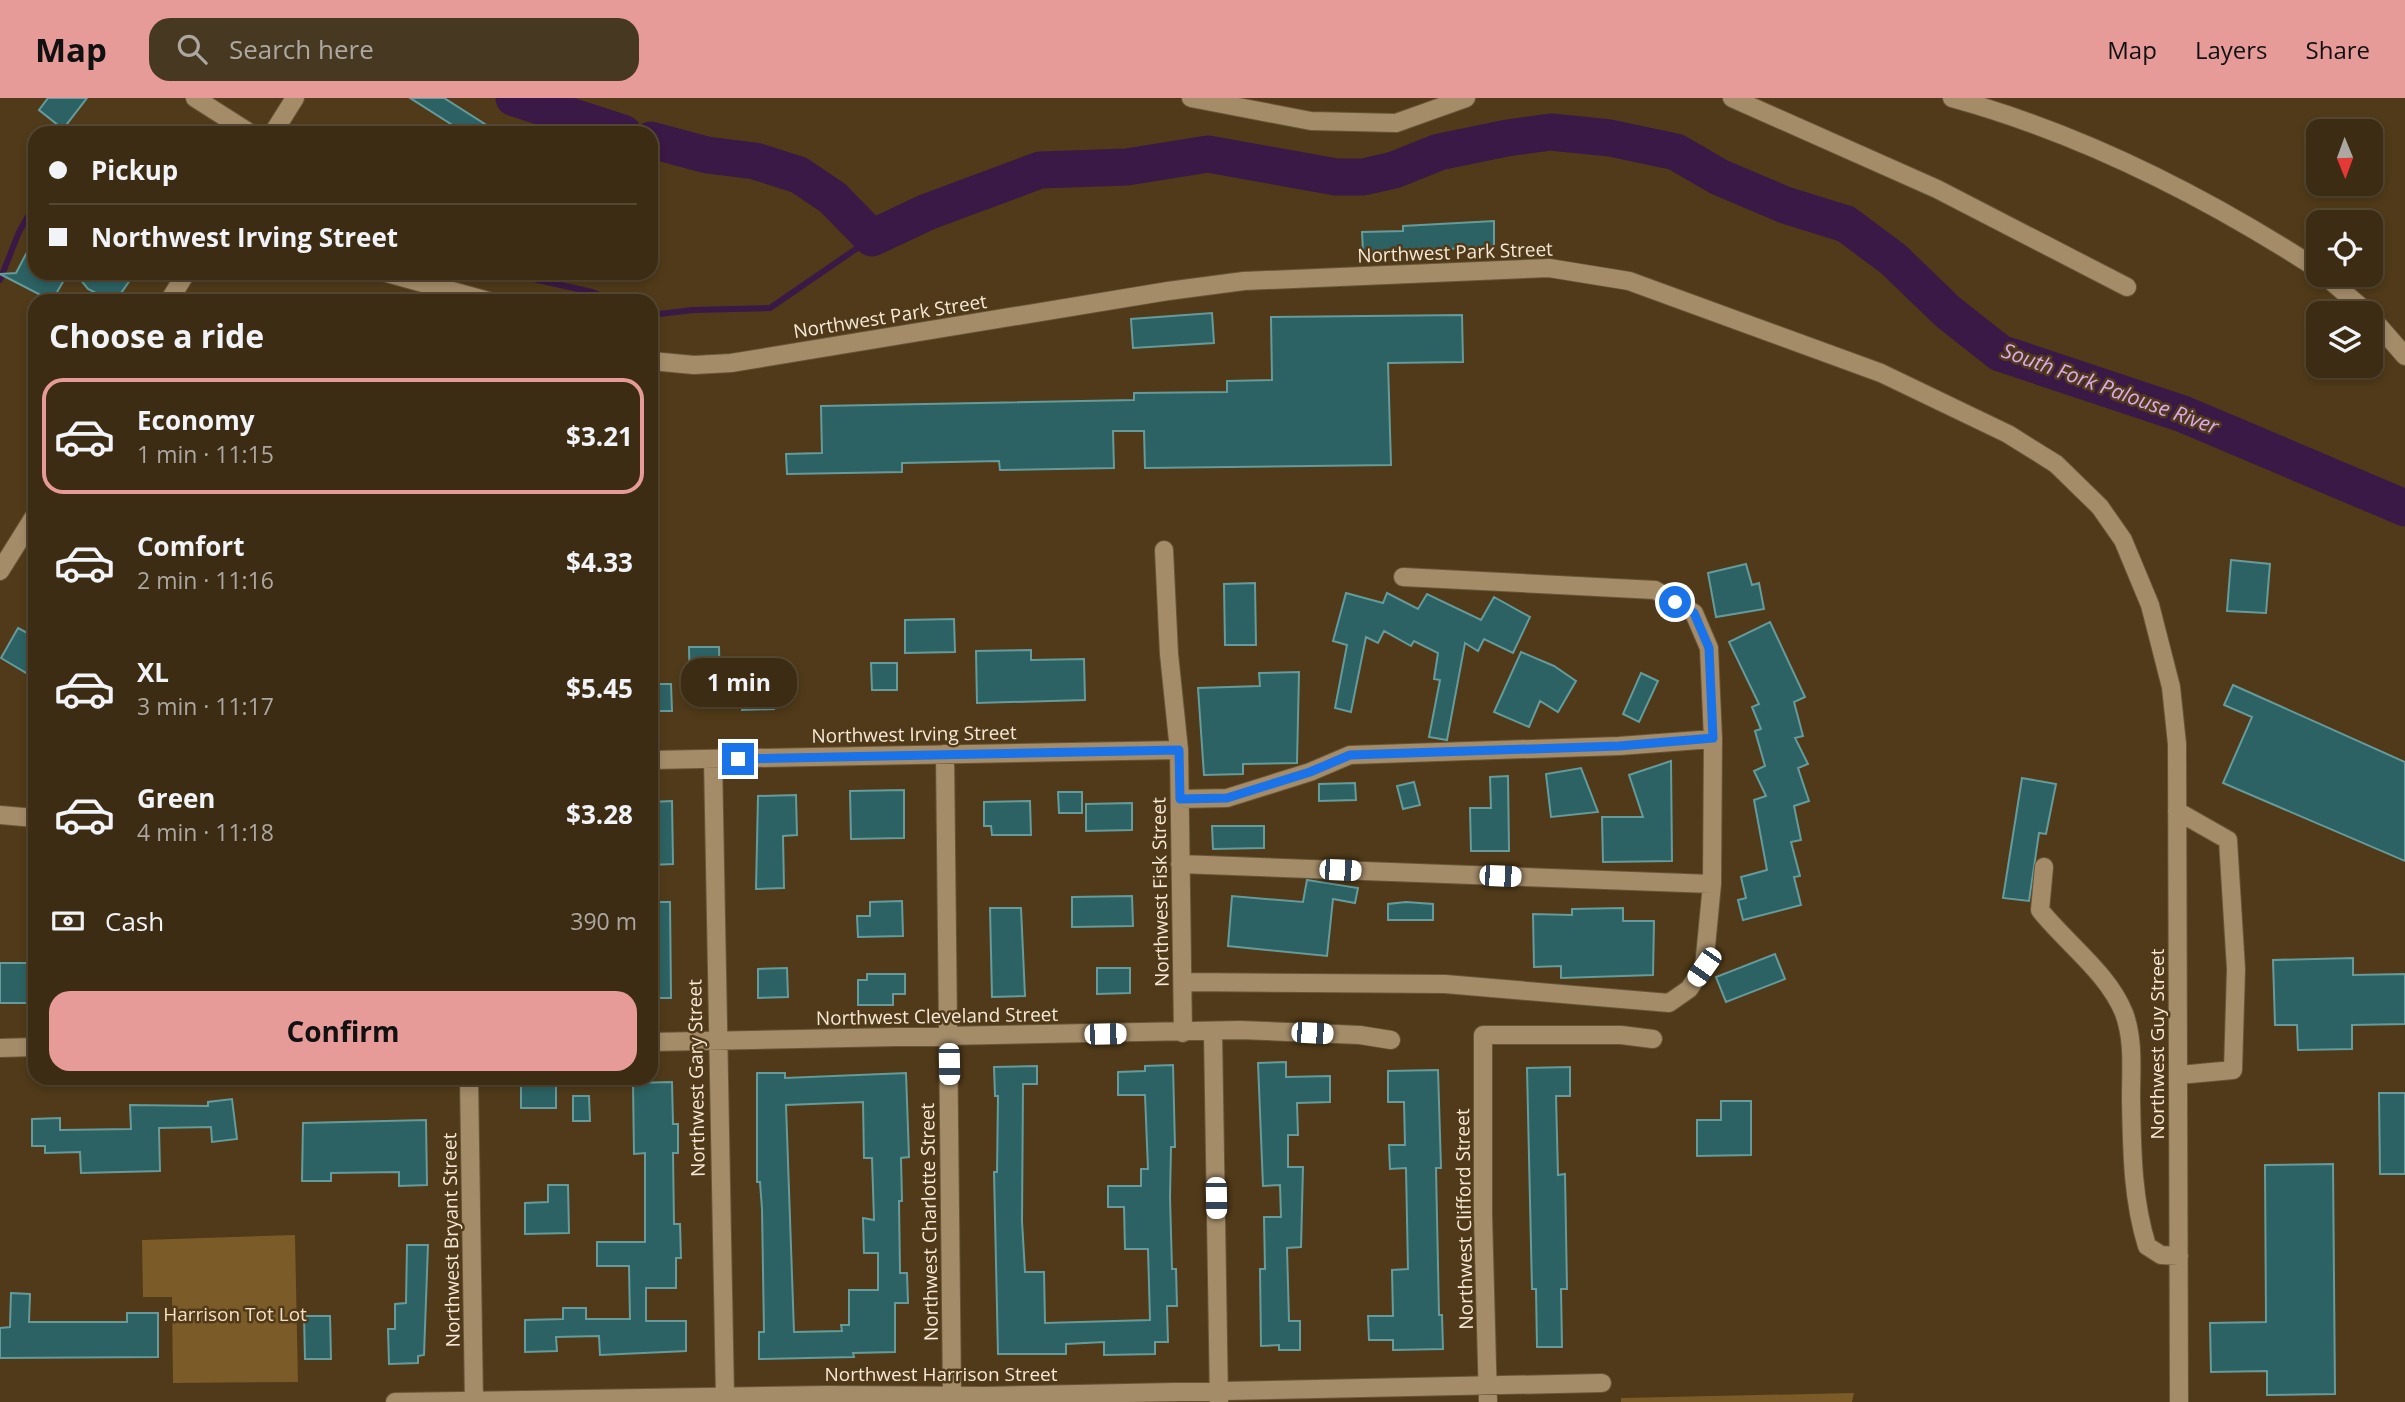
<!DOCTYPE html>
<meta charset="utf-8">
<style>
body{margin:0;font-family:"Open Sans",sans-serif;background:#473821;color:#f1f3f6;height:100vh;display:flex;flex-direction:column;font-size:26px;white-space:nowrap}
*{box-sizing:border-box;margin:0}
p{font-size:23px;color:#aca7a0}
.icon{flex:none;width:38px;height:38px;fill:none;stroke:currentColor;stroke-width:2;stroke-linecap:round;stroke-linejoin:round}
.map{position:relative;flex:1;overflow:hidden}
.details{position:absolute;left:28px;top:196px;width:630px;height:791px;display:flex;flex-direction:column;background:#3c2c13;border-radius:21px;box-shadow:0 4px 10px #0003,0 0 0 2px #554833}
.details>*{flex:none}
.banner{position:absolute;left:28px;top:28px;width:630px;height:154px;border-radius:21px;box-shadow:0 4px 10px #0003,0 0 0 2px #554833;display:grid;align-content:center;height:154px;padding:0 21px;background:#3c2c13}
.needle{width:46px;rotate:179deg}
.buttons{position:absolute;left:2306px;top:21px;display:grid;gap:14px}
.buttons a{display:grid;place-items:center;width:77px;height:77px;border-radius:14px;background:#3c2c13;box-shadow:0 4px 10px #0003,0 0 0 2px #554833;font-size:35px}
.end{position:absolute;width:32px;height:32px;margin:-16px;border:9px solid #1a73e8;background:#fff;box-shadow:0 0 0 4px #fff}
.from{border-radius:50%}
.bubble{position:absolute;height:49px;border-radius:21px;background:#3c2c13;box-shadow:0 4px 10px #0003,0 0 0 2px #554833;font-size:23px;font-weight:700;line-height:49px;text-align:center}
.car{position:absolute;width:21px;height:42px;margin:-21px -10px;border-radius:9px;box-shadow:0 0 5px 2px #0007;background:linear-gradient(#fff 24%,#345 0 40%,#fff 0 76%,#345 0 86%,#fff 0)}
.banner b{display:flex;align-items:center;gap:24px;height:66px;font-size:26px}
.banner b+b{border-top:2px solid #554833}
.banner i{width:18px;height:18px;background:#f1f3f6}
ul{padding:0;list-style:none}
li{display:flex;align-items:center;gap:21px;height:116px;margin:0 14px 10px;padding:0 7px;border:4px solid transparent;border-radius:21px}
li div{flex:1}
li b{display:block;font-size:26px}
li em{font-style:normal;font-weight:700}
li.on{border-color:#e69b98}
li>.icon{width:63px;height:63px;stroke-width:1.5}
h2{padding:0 21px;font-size:32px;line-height:84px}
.pay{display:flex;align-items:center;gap:18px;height:77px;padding:0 21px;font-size:26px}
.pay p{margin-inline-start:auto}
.primary-button{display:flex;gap:14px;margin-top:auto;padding:14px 21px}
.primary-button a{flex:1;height:80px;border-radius:21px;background:#e69b98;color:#111;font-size:28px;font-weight:700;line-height:80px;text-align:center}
header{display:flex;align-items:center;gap:42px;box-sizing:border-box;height:98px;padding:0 35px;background:#e69b98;color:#111}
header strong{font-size:33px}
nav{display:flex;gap:38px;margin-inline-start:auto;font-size:24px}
.search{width:490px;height:63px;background:#473821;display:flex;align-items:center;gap:18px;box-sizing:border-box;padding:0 24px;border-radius:21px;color:#aca7a0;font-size:26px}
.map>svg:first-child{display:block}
</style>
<header>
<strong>Map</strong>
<div class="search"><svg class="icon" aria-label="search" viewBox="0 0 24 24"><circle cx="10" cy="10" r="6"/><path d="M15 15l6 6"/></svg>Search here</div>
<nav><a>Map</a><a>Layers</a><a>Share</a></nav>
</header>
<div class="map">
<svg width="2405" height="1304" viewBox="0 0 2405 1304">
<rect width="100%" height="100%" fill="#503a19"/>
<!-- green -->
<path fill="#7b5b28" d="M295,1137L298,1284L173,1285L172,1199H143L142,1142Z
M1854,1295L1852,1304H1621V1300Z"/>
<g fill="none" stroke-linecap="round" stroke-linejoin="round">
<!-- stream -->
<path stroke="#3a1946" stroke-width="6" d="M506,175L592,194L615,203
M0,182L19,134L35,106
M651,217L693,212L770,210L872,140"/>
<!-- river -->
<path stroke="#3a1946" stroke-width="37" d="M514,0L623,35
M651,42L707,57L755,63L799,77L833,100L872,140L927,114L1040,72L1127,69L1208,56L1336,79H1363L1394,72L1439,54L1507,40L1551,34L1610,40L1676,54L1719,79L1785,107L1846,126L1893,161L1948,214L2000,255L2183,316L2405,410"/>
</g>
<!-- building -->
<path fill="#2c6263" stroke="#659b9b" stroke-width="2" fill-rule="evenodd" d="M48,0H87L63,31L39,12Z
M410,0H444L499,35H465Z
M1494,123V149L1363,154L1362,134L1403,133V128Z
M35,139V175H68L52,203L0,176L16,175Z
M75,175H135L121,195L104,199L88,191Z
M1212,215L1214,245L1133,250L1131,221Z
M1462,217L1463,264L1388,265L1391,367L1145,370L1144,333H1113L1114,370L1000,372L999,363L902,365V374L787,376L786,356L822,355L821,308L1134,302V295L1227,294V283L1272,282L1271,219Z
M2231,462L2270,466L2266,515L2227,513Z
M1746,466L1752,487L1759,485L1764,511L1716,519L1708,475Z
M1255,485L1256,547H1225L1224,486Z
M1346,495L1383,505L1387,495L1418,511L1427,496L1481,522L1494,499L1530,519L1513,555L1484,541L1478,553L1465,545L1447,642L1429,639L1440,582L1434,581L1438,555L1414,543L1411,548L1384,533L1378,545L1366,539L1351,614L1335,610L1347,547L1333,543Z
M954,521L955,554L905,555V522Z
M1770,524L1805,599L1794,604L1803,638L1795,640L1808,666L1798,670L1809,703L1794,708L1801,742L1791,744L1800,778L1794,779L1801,807L1743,822L1738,802L1746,800L1741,779L1767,772L1754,702L1766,698L1754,673L1765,668L1755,633L1761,631L1752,609L1759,606L1729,544Z
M18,530L35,539V563L28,576L1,560Z
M689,549H719L720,592L690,593Z
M1031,552V562L1084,561L1085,602L977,605L976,553Z
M1521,554L1554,568L1576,583L1558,614L1540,603L1529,629L1494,614Z
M871,565H897V592H872Z
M1299,574L1297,665L1243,666V676L1204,677L1198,590L1260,588L1259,575Z
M1641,575L1658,583L1639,624L1623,616Z
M773,579L774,611L742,612V580Z
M651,586H671L672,613H651Z
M2233,587L2405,664V763L2223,685L2252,619L2224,607Z
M1671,663L1672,763L1603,764L1602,719H1643L1629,677Z
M1581,670L1598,714L1551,719L1546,676Z
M1508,678L1509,753H1471L1470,710H1491L1490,679Z
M2022,680L2056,686L2046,736L2039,735L2029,803L2003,800Z
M1414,684L1420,707L1403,711L1397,688Z
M1355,685L1356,702L1319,703V686Z
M904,692V740L851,741L850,693Z
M1058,694H1082V715H1059Z
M796,697L797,737L783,738L784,790L756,791L758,698Z
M672,703L673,766L651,767V704Z
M1030,703L1031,737H992L991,728H984V704Z
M1132,705V732L1086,733V706Z
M1212,728H1264V750L1213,751Z
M1307,782L1358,790L1355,805L1333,801L1327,858L1228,848L1232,798L1303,804Z
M1132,798L1133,828L1072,829V799Z
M902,803L903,838L858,839L857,818H870V804Z
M651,804H670L671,900H651Z
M1406,804L1433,806V822H1388V806Z
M990,810H1021L1025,898L992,899Z
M1623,810V823H1654L1653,877L1561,880V868L1534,869L1533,816L1572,817V811Z
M1775,856L1785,881L1726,904L1716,879Z
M2353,860V877L2405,876V926L2352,927V951L2298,952L2297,927H2275L2273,862Z
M0,865H35V905H0Z
M787,870L788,899L758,900V871Z
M1097,870H1130V895L1097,896Z
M867,876H905V896H893V907H858V882H867Z
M1286,964V979L1330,978V1004L1297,1005L1298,1037H1288V1069H1303L1301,1149L1287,1150L1289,1223H1300V1252H1279V1247L1261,1248L1260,1171H1265L1264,1119H1281L1280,1087L1263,1088L1258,965Z
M1173,967L1175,1049H1171L1170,1100L1172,1171H1176L1177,1208H1167L1168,1244H1155V1256L1104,1257V1244L1066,1246V1256H998L994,1074H997L998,998H995L994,969L1037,968V986H1023L1022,1123L1025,1174H1044L1045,1225L1150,1222L1148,1151H1125L1124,1109H1108V1088H1141V1071H1148L1145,997H1118V974L1145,973V968Z
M1570,969V998H1556L1558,1077L1565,1076L1567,1191H1561L1562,1249H1537L1536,1191H1532L1527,970Z
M1438,972L1441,1070H1436L1439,1217H1442L1443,1251L1393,1252V1242H1369L1368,1218H1393L1392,1172L1408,1171L1406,1070L1390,1071L1389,1047H1405L1404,1004H1388V973Z
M757,975H785V980L906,975L909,1059L901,1060L902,1103H899L900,1175H907L908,1205H895V1254L853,1255L854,1259L759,1261V1234H764L762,1111L760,1084H757ZM863,1004L864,1060H872L874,1122L863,1120L864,1155H878V1192H849V1227H841L842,1233L794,1234L786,1007Z
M521,980H556V1010H521Z
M672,984L673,1026H678V1055H673L674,1126H680L681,1160H676V1190H646V1223H686V1253L600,1257L599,1238L556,1239L557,1253L525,1254V1222L563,1221V1210H586V1221H630L629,1168H597V1144H645V1055L634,1056L633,985Z
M2379,995H2405V1076H2380Z
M573,998H589L590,1023H573Z
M232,1001L237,1041L212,1044L211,1029L159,1030L160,1073L81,1075L80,1054L45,1055V1048H32V1021L60,1020V1032L131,1031L130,1007L208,1008V1004Z
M1721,1003H1751V1057L1697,1058V1022H1721Z
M426,1022L427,1087L399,1088V1074L331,1075V1083H302L303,1025Z
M2333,1066L2335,1296L2267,1297V1273L2211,1274L2210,1225L2266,1224L2265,1067Z
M548,1087H568L569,1135L525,1136V1105L548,1104Z
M407,1147H428L424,1257L418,1258V1265L389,1266L388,1231H395V1206L406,1205Z
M11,1195L30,1196L29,1224H127V1215H158V1259L0,1260V1230L10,1229Z
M304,1218H330L331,1261H305Z"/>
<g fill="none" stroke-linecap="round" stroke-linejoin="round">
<defs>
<path id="minor" d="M195,0L250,35
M1191,0L1311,23L1396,25L1466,0
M1732,0L1937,91L2127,189
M1952,0C2083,36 2205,98 2319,172
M273,35L295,0
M387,175L488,203
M2324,177L2368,215
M169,203L186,175
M2371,219L2405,258
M651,263L694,267L731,265L1168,193L1244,183L1549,170L1629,183L1881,275L2008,336L2056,366L2100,409L2123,442L2150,507L2171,589L2177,646L2179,1304
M1164,452L1169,556L1179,652L1183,935
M0,473L35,417
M945,656L952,1297
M713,661L725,1298
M651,662L1179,652
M1180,701L1227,700L1310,674L1350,657L1619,648L1713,641
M2177,713L2228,742L2236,871L2233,972L2179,977
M0,717L35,720
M1180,766L1712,786L1713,641L1709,550L1694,515L1655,492L1403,479
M2044,769L2040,812C2066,845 2108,875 2124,915C2134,942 2131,971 2131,1000C2132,1050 2132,1100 2147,1148L2161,1157L2179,1158
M1183,884L1445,886L1669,905L1689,891L1704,869L1712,786
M1213,935L1219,1304
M651,944L1240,932L1360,937L1391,942
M0,950L35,949
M469,980L474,1304
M395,1304L827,1297L986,1298L1602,1285
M1488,1304L1483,1117V937H1621L1653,941"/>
</defs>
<!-- minor casing -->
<use href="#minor" stroke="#675538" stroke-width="20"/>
<!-- minor -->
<use href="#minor" stroke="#a48c69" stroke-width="18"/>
</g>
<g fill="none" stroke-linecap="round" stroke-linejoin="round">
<!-- route -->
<path stroke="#1a73e8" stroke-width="9" d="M738,661L1179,652L1180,701L1227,700L1310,674L1350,657L1619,648L1713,640L1709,550L1694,515L1675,504"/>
</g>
<g text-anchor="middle" stroke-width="5" stroke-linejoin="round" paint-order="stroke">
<!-- street labels -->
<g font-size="19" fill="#f6e8d6" stroke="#503a19">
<text transform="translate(1455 154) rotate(-2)" y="7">Northwest Park Street</text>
<text transform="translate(890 218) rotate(-9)" y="7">Northwest Park Street</text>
<text transform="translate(914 636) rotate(-1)" y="7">Northwest Irving Street</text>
<text transform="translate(1160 794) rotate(-91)" y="7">Northwest Fisk Street</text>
<text transform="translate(937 918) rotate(-1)" y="7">Northwest Cleveland Street</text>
<text transform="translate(2157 946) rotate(-90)" y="7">Northwest Guy Street</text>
<text transform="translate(696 980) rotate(-91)" y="7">Northwest Gary Street</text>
<text transform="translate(1464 1121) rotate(-91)" y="7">Northwest Clifford Street</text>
<text transform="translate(929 1124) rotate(-91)" y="7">Northwest Charlotte Street</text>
<text transform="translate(451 1142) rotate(-91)" y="7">Northwest Bryant Street</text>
<text x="941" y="1283">Northwest Harrison Street</text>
</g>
<!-- park labels -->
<g font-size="19" fill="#f6e0c2" stroke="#503a19">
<text x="235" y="1223">Harrison Tot Lot</text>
</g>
<!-- water labels -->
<g font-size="21" font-style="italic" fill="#dda8f2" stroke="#503a19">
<text transform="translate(2110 291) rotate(20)" y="7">South Fork Palouse River</text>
</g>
</g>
</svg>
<div class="buttons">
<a><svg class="needle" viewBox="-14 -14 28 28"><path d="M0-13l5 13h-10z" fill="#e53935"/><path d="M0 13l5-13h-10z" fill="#aca7a0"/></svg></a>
<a><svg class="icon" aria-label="locate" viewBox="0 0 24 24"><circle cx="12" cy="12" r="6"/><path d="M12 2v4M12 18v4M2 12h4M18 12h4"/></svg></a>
<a><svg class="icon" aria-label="layers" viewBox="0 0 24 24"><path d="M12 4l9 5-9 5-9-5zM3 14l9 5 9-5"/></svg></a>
</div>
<i class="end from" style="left:1675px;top:504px"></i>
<i class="end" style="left:738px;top:661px"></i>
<div class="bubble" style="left:681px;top:560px;width:116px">1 min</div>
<i class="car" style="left:1340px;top:772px;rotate:92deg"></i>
<i class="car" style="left:1500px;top:778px;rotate:92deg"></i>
<i class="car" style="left:1704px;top:869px;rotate:215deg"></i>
<i class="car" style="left:1312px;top:935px;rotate:93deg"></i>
<i class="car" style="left:1105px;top:936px;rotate:89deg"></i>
<i class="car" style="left:949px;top:966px;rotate:179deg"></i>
<i class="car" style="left:1216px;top:1100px;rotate:179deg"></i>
<div class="banner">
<b><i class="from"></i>Pickup</b>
<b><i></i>Northwest Irving Street</b>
</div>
<section class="details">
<h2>Choose a ride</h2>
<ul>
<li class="on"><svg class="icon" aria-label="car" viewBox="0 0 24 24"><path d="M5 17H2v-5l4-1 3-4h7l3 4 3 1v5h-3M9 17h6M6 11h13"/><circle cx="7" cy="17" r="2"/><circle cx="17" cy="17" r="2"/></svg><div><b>Economy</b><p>1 min · 11:15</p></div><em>$3.21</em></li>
<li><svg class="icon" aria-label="car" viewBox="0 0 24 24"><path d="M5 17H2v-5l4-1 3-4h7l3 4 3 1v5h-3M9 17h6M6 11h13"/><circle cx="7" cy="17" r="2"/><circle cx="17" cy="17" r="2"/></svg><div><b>Comfort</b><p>2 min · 11:16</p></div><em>$4.33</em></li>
<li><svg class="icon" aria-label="car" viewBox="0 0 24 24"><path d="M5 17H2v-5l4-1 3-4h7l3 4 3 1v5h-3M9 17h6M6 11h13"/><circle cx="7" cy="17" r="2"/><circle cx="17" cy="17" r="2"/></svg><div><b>XL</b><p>3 min · 11:17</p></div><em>$5.45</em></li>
<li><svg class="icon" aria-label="car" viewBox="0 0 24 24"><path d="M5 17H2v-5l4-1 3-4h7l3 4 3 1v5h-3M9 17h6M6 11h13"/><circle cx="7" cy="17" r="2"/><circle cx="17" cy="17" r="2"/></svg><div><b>Green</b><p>4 min · 11:18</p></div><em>$3.28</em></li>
</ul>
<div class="pay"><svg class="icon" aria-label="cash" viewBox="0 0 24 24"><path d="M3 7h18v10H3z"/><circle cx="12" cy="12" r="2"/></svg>Cash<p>390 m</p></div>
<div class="primary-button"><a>Confirm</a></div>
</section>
</div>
